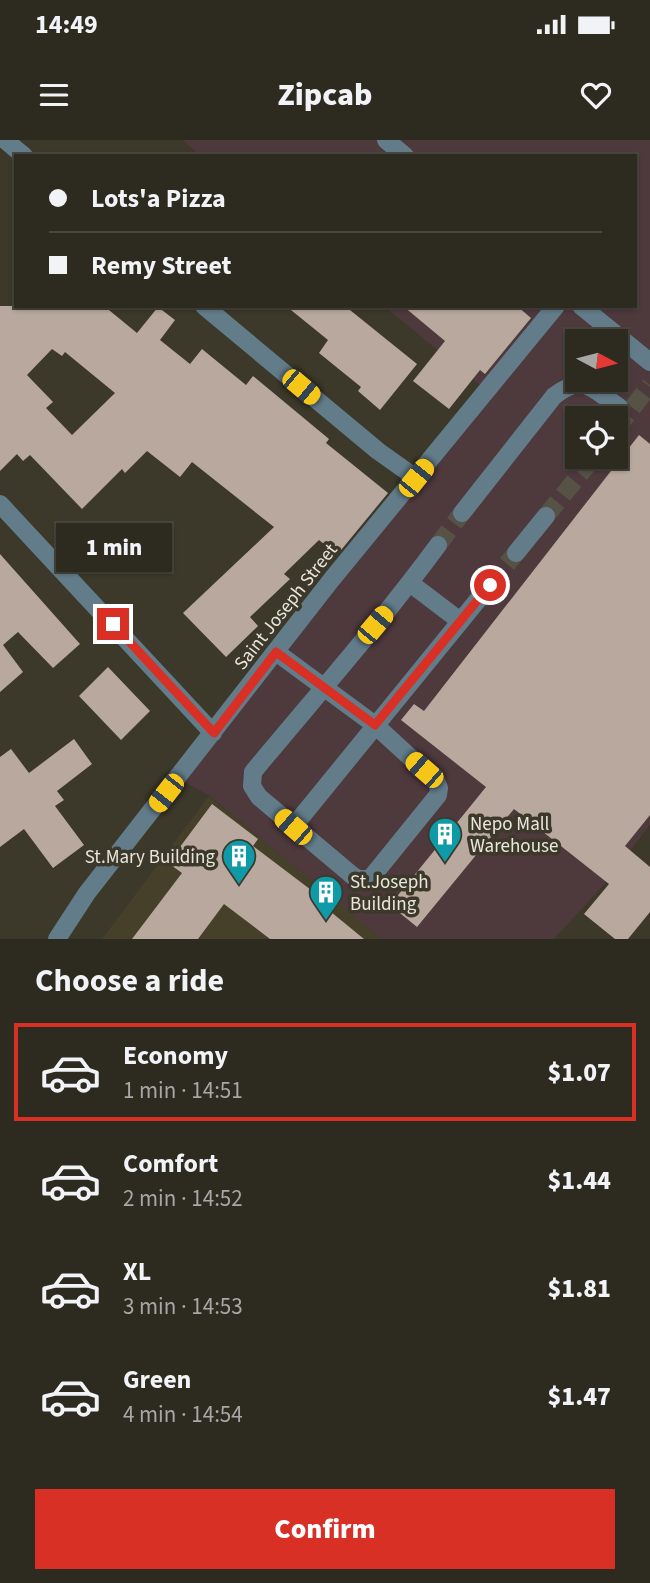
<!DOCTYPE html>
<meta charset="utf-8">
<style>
body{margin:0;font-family:"Source Sans 3",sans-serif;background:#39362d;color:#f1f3f6;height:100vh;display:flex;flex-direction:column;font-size:26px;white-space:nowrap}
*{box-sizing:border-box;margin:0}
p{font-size:23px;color:#a7a7a5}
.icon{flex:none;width:38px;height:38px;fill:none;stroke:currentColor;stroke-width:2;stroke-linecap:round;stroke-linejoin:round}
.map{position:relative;height:799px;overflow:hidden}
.drawer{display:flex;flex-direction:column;background:#2d2a20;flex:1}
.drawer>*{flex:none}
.top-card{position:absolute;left:14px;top:14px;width:623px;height:154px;border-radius:0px;box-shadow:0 2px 5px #0004,0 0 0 2px #48463e;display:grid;align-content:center;height:154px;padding:0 35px;background:#2d2a20}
.needle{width:46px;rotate:97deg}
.tools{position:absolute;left:565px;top:189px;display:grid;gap:14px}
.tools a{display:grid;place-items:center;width:63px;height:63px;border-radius:0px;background:#2d2a20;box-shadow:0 2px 5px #0004,0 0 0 2px #48463e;font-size:35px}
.end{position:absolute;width:32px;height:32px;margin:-16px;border:9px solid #d93025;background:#fff;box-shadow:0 0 0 4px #fff}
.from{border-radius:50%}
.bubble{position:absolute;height:49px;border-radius:0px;background:#2d2a20;box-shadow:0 2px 5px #0004,0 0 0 2px #48463e;font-size:23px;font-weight:800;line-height:49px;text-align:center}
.car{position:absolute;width:21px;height:42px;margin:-21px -10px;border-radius:9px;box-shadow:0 0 5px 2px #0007;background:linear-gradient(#f5c518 24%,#345 0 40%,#f5c518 0 76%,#345 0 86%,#f5c518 0)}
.top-card b{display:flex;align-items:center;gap:24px;height:66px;font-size:26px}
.top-card b+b{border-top:2px solid #48463e}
.top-card i{width:18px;height:18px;background:#f1f3f6}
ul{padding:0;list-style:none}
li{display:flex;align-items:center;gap:21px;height:98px;margin:0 14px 10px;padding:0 21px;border:4px solid transparent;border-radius:0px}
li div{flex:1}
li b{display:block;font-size:26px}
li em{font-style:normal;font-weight:800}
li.selected{border-color:#d93025}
li>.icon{width:63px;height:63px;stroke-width:1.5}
h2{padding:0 35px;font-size:32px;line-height:84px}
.action{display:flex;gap:14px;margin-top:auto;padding:14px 35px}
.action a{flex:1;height:80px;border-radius:0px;background:#d93025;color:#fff;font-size:28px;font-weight:800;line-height:80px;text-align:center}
.status{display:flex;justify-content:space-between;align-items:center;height:49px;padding:0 35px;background:#2d2a20;direction:ltr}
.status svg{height:19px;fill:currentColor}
header{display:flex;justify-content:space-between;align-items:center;height:91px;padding:0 35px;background:#2d2a20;font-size:32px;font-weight:800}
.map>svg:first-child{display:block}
</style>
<div class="status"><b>14:49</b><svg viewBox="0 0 49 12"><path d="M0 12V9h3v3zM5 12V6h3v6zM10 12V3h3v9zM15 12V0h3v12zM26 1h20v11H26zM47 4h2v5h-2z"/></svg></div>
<header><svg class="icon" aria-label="menu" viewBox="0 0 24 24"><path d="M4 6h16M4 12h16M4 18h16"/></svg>Zipcab<svg class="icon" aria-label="heart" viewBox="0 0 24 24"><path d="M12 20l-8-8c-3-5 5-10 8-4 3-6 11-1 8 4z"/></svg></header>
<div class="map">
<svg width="650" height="799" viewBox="0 0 650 799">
<rect width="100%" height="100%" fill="#3c382a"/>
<!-- commercial -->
<path fill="#4e393d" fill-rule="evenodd" d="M182,0H650V685L601,748L554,799H381L210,656L184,642L486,250L384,166H635V16H201ZM578,201H616V240H578ZM578,278H616V317H578Z"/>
<!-- built -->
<path fill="#46402b" d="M209,656L332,757L381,799H102Z"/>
<!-- building -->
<path fill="#b9a89e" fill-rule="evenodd" d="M0,166H104L137,193L158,167L175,180L160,200L190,224L202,209L246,245L253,236L329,299L326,303L388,353L337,415L319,400L284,434L290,439L250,477L258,486L226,517L183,473L274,387L192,322L180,337L147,311L125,333L122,329L82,369L30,315L23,321L17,314L0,331ZM52,209L62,216L65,212L115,253L72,295L46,268L53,262L27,235Z
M286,166H345L417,224L380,270L358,251L361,247L319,213L328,200Z
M403,166H517L531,178L485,234L480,230L449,269L413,241L445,201Z
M639,295L650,304V675L625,706L650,727V772L628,799H615L584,774L609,744L514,669L417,787L390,765L486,647L401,580L414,564L424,571Z
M0,414L80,504L53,528L18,492L3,505L23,532L0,552Z
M108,527L150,571L121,600L79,556Z
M74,599L92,624L57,651L64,660L55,666L84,705L53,728L24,689L0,707V617L11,609L29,633Z
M212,664L258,699L253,706L323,759L320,763L364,799H270L224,764L198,799H132L182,733L168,723Z"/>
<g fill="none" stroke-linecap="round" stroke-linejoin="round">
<!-- minor-tunnel -->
<path stroke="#565245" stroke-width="18" stroke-dasharray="18 9" stroke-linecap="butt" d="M616,289L650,245
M546,376L594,317
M438,405L462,373
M490,445L516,413"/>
<!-- minor -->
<path stroke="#627c8a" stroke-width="18" d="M5,0L24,16
M386,0L405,16
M204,166L378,311L416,338
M581,166L650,222
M0,364L213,593
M462,373L554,256C584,233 591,248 619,267
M516,413L546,376
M410,443L460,481
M276,512L375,585L436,641L439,648L438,655L370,739H359L353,736L259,657L252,646L253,632C315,557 380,484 438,405
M293,687L490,445
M57,799L87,753L332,439L556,166"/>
</g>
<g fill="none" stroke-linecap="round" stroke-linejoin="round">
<!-- route -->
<path stroke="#d93025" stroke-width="9" d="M113,484L214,593L276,512L375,585L490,445"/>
</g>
<!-- icons -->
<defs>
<symbol id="building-pin" viewBox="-11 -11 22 30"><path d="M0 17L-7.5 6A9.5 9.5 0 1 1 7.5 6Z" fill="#0f9aa8" stroke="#3c382a"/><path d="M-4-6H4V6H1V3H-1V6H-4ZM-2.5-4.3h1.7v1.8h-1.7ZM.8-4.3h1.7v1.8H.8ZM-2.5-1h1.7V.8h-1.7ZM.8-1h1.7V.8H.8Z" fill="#fff"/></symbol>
</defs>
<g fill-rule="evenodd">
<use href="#building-pin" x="426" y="675" width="38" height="52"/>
<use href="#building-pin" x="220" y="697" width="38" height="52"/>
<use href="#building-pin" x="307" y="733" width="38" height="52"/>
</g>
<g text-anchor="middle" stroke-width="7" stroke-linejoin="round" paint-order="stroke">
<!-- street labels -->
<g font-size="19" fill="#e8e6dd" stroke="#3c382a">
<text transform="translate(285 466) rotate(-52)" y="7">Saint Joseph Street</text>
</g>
<!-- poi labels -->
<g font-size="19" fill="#e8e6dd" stroke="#3c382a" text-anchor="start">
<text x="470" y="690">Nepo Mall<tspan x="470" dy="22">Warehouse</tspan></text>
<text x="215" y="723" text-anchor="end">St.Mary Building</text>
<text x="350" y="748">St.Joseph<tspan x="350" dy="22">Building</tspan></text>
</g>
</g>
</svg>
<div class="tools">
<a><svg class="needle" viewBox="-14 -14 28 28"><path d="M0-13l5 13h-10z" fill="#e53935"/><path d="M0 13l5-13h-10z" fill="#a7a7a5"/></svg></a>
<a><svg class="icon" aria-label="locate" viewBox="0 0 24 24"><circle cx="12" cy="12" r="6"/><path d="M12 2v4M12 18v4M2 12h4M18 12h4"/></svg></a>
</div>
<i class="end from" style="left:490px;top:445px"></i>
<i class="end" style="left:113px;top:484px"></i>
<div class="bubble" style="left:56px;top:383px;width:116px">1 min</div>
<i class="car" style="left:301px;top:247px;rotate:130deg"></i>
<i class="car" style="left:416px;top:338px;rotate:39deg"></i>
<i class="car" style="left:375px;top:485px;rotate:40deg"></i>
<i class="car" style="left:424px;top:630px;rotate:311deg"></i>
<i class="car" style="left:166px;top:653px;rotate:218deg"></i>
<i class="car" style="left:293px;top:687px;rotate:311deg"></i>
<div class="top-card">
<b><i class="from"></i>Lots'a Pizza</b>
<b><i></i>Remy Street</b>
</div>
</div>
<section class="drawer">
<h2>Choose a ride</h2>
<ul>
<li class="selected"><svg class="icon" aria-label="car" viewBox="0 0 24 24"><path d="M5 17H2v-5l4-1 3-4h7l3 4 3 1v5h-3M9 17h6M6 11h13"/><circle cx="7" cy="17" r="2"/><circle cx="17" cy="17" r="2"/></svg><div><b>Economy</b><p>1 min · 14:51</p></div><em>$1.07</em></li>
<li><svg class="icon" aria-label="car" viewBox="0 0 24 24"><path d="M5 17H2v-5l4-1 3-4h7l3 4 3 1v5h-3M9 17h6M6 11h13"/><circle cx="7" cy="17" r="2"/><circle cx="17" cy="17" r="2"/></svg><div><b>Comfort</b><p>2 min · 14:52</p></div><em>$1.44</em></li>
<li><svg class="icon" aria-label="car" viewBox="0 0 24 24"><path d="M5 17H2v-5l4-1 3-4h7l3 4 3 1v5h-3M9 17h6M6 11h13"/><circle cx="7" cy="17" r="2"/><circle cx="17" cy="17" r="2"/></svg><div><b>XL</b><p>3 min · 14:53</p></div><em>$1.81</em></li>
<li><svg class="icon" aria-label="car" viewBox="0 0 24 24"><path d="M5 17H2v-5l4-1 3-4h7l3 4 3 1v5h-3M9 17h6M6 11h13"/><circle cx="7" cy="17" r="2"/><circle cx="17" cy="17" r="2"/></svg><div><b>Green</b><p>4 min · 14:54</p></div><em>$1.47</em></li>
</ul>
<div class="action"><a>Confirm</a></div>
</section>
